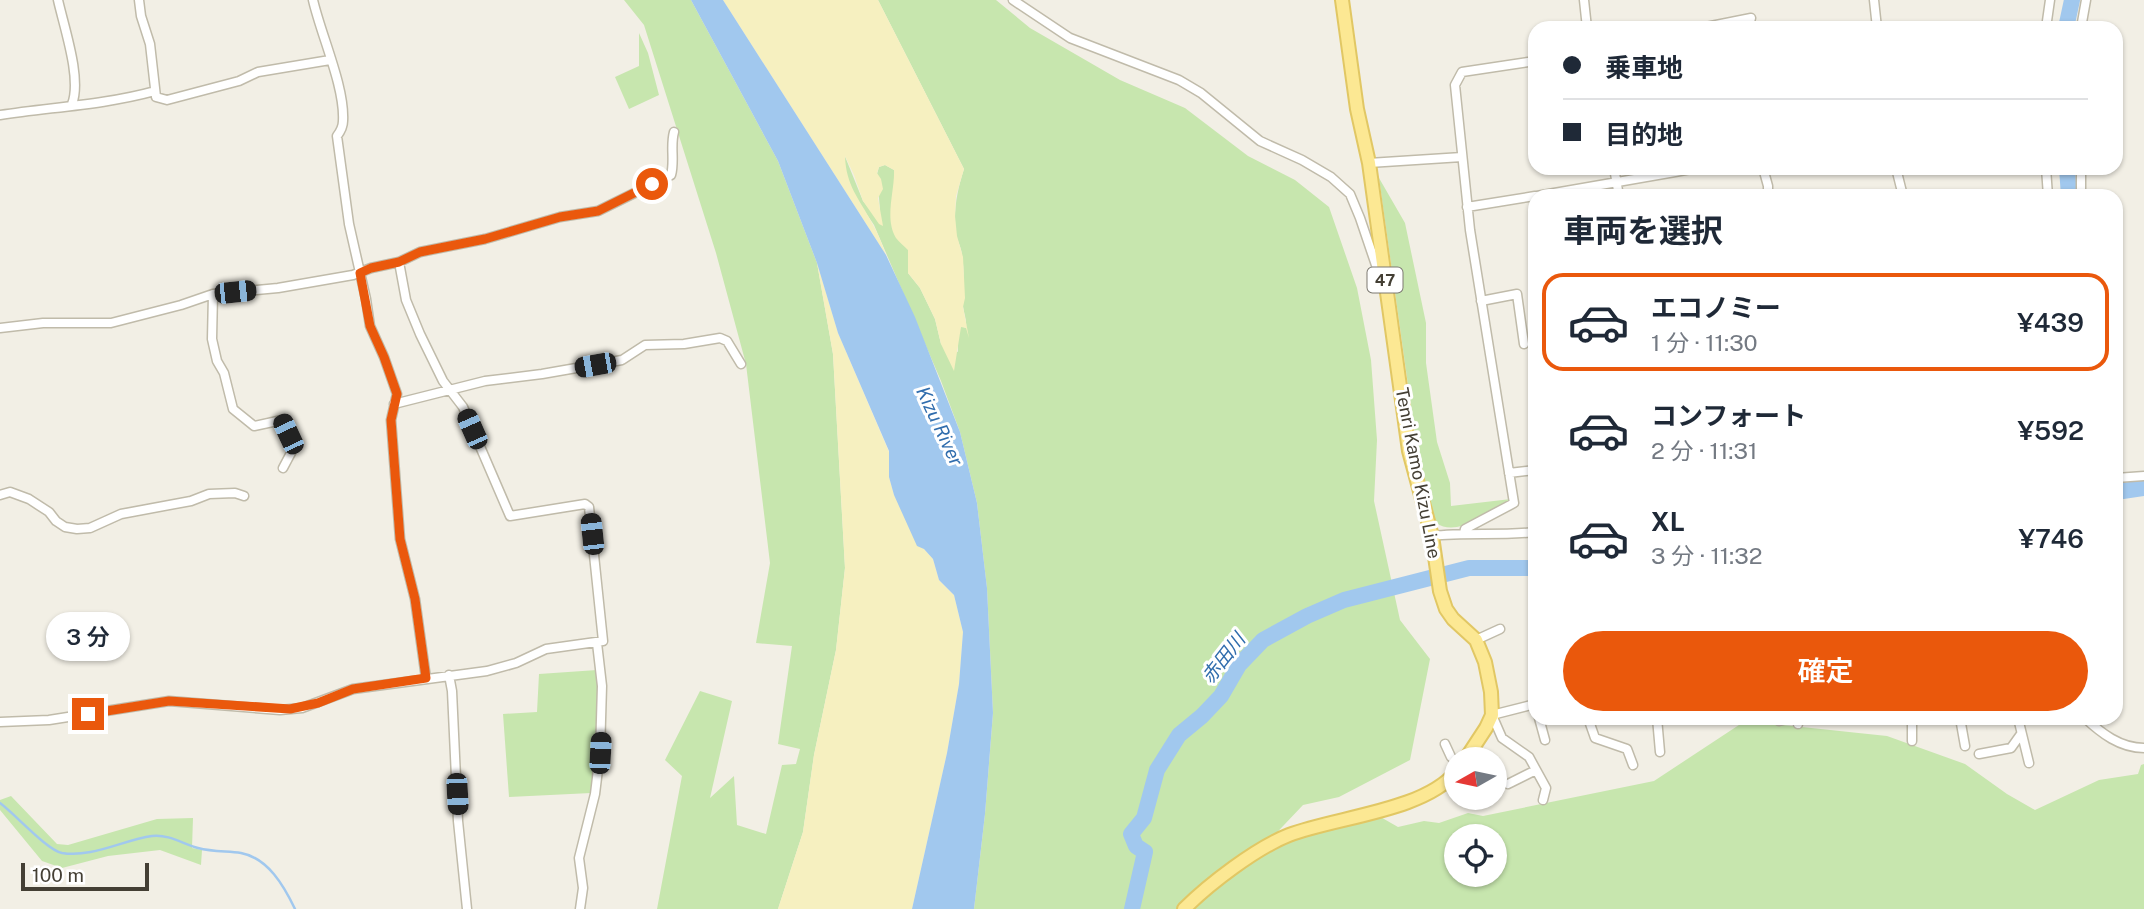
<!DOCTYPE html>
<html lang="ja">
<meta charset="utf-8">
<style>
body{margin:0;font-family:"Public Sans","Noto Sans JP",sans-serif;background:#f2f2f3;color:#1f2937;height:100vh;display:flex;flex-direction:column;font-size:26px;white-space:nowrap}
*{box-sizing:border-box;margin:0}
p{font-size:23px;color:#747a83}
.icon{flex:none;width:38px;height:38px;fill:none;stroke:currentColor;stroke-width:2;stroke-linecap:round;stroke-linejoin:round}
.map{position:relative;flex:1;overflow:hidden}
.sheet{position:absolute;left:1528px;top:189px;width:595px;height:536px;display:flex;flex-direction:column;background:#fff;border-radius:21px;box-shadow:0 2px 5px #0004}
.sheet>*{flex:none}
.guide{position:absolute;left:1528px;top:21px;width:595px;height:154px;border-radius:21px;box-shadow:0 2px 5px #0004;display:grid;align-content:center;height:154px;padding:0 35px;background:#fff}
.needle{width:46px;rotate:261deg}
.fabs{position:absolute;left:1444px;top:747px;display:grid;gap:14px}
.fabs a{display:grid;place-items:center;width:63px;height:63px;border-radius:50%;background:#fff;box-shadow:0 2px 5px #0004;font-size:35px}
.scale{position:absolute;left:21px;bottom:18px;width:128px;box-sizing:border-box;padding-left:7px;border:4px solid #443f34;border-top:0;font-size:19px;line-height:24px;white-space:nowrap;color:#443f34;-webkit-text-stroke:5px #fff;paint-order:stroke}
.end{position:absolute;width:32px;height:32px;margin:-16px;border:9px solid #ea580c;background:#fff;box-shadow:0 0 0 4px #fff}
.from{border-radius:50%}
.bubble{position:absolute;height:49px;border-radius:24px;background:#fff;box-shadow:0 2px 5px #0004;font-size:23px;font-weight:600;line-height:49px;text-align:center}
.car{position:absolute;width:21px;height:42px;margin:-21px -10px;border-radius:9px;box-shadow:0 0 5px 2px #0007;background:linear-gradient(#222 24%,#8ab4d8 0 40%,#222 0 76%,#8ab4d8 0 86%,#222 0)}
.guide b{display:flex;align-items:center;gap:24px;height:66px;font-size:26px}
.guide b+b{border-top:2px solid #e0e1e3}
.guide i{width:18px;height:18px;background:#1f2937}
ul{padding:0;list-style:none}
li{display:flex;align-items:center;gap:21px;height:98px;margin:0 14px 10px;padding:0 21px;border:4px solid transparent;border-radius:21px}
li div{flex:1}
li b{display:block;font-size:26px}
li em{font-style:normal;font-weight:600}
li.current{border-color:#ea580c}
li>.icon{width:63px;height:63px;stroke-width:1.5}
h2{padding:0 35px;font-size:32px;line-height:84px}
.primary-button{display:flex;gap:14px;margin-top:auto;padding:14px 35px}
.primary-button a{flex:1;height:80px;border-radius:42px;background:#ea580c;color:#fff;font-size:28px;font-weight:600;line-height:80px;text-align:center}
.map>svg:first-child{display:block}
</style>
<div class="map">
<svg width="2144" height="909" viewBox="0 0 2144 909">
<rect width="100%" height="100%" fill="#f2efe5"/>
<!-- green -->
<path fill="#c7e6ae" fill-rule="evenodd" d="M624,0H691L778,161L817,263L833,354L845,568L836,650L814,755L803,832L778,909H657L682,776L665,760L700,691L732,701L710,798L734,776L737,825L766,834L782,765L796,764L800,749L778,744L792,646L756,643L770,563L746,364L716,253L644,25Z
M878,0H996L1030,28L1120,80L1185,108L1248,156L1295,180L1329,207L1357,288L1371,360L1377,440L1374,501L1400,620L1430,659L1410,760L1339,797L1303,805L1266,844L1179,909H974L985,814L993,713L987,588L977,503L960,432L941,381L874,225L856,198L846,175L844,154L863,201L872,212L880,210L877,174L879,167L885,165L894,170L908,250V273L920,288L935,319L941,344L958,352V335L961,326L966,328C967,320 964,314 963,306C963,290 965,273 962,256C962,249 958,242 956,235C953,211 957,191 964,169Z
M639,33L648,53L659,95L629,109L615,77L639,66Z
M1379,178L1405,223L1426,323V363L1437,442L1450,483L1451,506L1511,499L1509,502C1490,512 1457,538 1436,523L1418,456Z
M597,670L599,686L594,781L591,793L509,797L503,714L537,712L539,674Z
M1745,721L1887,736L1965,764L2007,794L2035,810L2099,780L2138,774L2141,765L2144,764V909H1189C1218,884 1249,862 1283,844C1311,829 1347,823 1377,815L1398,827L1424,821L1439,823L1468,813L1483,816L1654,781ZM1456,836H1494V875H1456Z
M11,796L57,844L68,845L157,819L193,818L192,848L202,850L201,865L160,850L108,856L62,868L42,861L0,810V800Z"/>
<!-- sand -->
<path fill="#f6f0c0" d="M723,0H878L964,169L956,196L955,216L957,236L963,257L965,298L963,307L969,338L966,328L961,327L954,371L941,344L935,319L920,288L908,273V250C904,246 899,242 896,238C884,219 895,190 894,170L885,165L879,167L877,173L881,179L883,189L878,198L883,226L879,224L863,201L854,175L845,156C846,186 859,198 872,223C878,233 882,244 886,255Z
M817,263L838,333L889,452V477L894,495L924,549L933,559L939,580L954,595L963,632L959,684L947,753L912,909H778L803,832L814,755L836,650L845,568L833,354Z"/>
<!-- water -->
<path fill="#a1c8ee" d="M691,0H723L886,255L915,317L960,432L977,503L987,588L993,713L985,814L974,909H912L947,753L959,684L963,632L954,595L939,580L933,559L924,549L917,546L894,495L889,477V451L838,333L817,263L778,161Z"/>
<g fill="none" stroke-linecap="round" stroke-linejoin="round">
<!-- stream -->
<path stroke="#a1c8ee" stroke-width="2.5" d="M0,803C16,815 47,850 62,853C92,858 123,840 152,836C169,834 183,844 198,848C213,852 227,851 241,853C268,858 284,886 295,909"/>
<!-- river -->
<path stroke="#a1c8ee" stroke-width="16" d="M2066,28L2072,0
M2067,168L2069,196
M2116,492L2144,488
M1132,909L1145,852L1136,846L1131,834L1144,818L1157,770L1179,735L1202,716L1221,696L1239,665L1263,640L1307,616L1344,600L1469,568H1535"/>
<defs>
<path id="street" d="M58,0C64,27 82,79 72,104
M139,0L141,16L150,44L156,97L167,100L239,81L258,72L330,60
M313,0C321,35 345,87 343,121C343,126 340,132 337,136L349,224L366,299L370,326L384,357L397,394L391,420L400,539L415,599L426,678
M1013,0L1070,38L1179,80L1201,93L1260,141L1302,160L1331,177L1350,194L1360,218L1379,274L1385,279
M1584,0L1587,28
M1874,0L1877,28
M1701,28L1751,18L1748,28
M2046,28L2050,0
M2081,28L2086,0
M0,115C52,107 104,105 155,91
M1369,163L1462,157
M1614,168L1619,196
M1763,168L1768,186V196
M1896,168L1903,196
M2046,168L2048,196
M1675,172L1696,168
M1537,196L1675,172V168
M2081,196V168
M1467,207L1535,196
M213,294L212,339L217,361L224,373L233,409L254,426L282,420L292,451L283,468
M1481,301L1517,294L1524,344
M0,328L43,323H111L181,305L213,294L278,288L353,275L371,268L399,262L420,252L485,239L560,217L598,211L671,175C675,161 670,146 674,132
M394,404L485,381L542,374L622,360L645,345L684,344L720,338L727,341L741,364
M1509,473L1535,470
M2116,478L2144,476
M0,495L10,492L29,499L49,512L56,521L65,527L77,529L90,528L121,514L191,501L209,494L235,493L244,496
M1464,533L1465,529L1514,503L1470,230L1455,85L1462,72L1535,61
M1432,536C1466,532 1500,536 1535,532
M1476,640L1500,629
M449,675L452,691L458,821L467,909
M1535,704L1492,715L1502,738L1529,757L1546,788L1543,800
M1539,718L1545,740
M1588,718L1595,738L1627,749L1633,765
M1657,718L1660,752
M1912,718V741
M1960,718L1965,746
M2018,718L2029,763
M2085,718C2101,733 2120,748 2144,748
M1779,721L1790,718
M0,722L49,720L169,701L280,710L302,708L353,689L487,671L516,663L546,649L603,641L589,507L585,504L510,516L463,407L443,381L420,334L406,300L399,262
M1798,724L1799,718
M1445,744L1451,757L1456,761
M1979,754L2011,748L2021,734
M1508,784L1536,770
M580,909L583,888L579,858L595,794L600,753L602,686L597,643"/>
<path id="primary" d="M1342,0L1357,109L1369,163L1409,451L1432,536L1440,591L1446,609L1453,619L1476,640L1485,662L1491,692L1492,715L1486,728L1465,760
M1184,909C1209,884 1256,848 1289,835C1336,817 1424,811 1456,772"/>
</defs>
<!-- street casing -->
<use href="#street" stroke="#c0bbaa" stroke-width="11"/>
<!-- primary casing -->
<use href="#primary" stroke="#e1c764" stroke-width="16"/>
<!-- street -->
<use href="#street" stroke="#fff" stroke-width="8"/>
<!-- primary -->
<use href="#primary" stroke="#fce893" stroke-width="12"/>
</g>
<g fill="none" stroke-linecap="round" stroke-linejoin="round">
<!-- route -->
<path stroke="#ea580c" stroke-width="9" d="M88,714L169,701L290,709L318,703L353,689L426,678L415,599L400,539L391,420L397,394L384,357L370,326L360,273L371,268L399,262L420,252L485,239L560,217L598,211L652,184"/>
</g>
<g text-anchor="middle" stroke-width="6" stroke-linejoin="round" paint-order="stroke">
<!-- shield labels -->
<rect fill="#fff" stroke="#7c7971" stroke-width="2" x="1367.5" y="267.5" width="35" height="25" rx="5"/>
<g font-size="16" font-weight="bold" fill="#443f34">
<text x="1385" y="286">47</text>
</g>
<!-- street labels -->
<g font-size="18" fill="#443f34" stroke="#fff">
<text transform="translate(1418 473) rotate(79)" y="6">Tenri Kamo Kizu Line</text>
</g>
<!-- water labels -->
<g font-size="19" font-style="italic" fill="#306dad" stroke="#fff">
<text transform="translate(940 426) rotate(65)" y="7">Kizu River</text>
<text transform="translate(1223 658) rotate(-52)" y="7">赤田川</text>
</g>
</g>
</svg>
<div class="fabs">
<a><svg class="needle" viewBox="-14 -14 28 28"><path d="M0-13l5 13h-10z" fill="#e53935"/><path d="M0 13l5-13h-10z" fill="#747a83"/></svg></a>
<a><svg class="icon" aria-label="locate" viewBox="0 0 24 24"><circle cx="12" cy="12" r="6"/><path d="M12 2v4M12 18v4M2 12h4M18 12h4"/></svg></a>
</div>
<div class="scale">100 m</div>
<i class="end from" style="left:652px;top:184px"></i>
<i class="end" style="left:88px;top:714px"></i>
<div class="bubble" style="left:46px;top:612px;width:84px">3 分</div>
<i class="car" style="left:235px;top:292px;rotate:84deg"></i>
<i class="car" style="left:595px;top:365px;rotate:260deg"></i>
<i class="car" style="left:472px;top:429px;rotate:336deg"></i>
<i class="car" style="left:288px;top:434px;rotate:335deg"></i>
<i class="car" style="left:592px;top:534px;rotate:354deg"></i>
<i class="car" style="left:600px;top:753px;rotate:3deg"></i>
<i class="car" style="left:457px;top:794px;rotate:177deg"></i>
<div class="guide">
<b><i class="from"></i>乗車地</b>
<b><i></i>目的地</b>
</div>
<section class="sheet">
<h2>車両を選択</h2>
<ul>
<li class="current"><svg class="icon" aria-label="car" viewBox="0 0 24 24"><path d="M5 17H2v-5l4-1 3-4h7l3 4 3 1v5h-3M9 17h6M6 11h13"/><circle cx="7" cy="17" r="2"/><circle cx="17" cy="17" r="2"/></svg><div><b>エコノミー</b><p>1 分 · 11:30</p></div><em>¥439</em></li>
<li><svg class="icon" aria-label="car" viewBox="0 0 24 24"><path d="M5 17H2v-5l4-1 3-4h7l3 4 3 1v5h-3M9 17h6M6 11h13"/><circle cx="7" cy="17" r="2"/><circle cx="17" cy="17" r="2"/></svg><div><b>コンフォート</b><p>2 分 · 11:31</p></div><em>¥592</em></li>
<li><svg class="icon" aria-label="car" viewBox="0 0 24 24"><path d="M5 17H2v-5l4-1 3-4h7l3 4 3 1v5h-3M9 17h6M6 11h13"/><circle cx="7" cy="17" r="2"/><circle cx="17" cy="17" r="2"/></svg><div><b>XL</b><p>3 分 · 11:32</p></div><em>¥746</em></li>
</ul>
<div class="primary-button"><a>確定</a></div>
</section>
</div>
